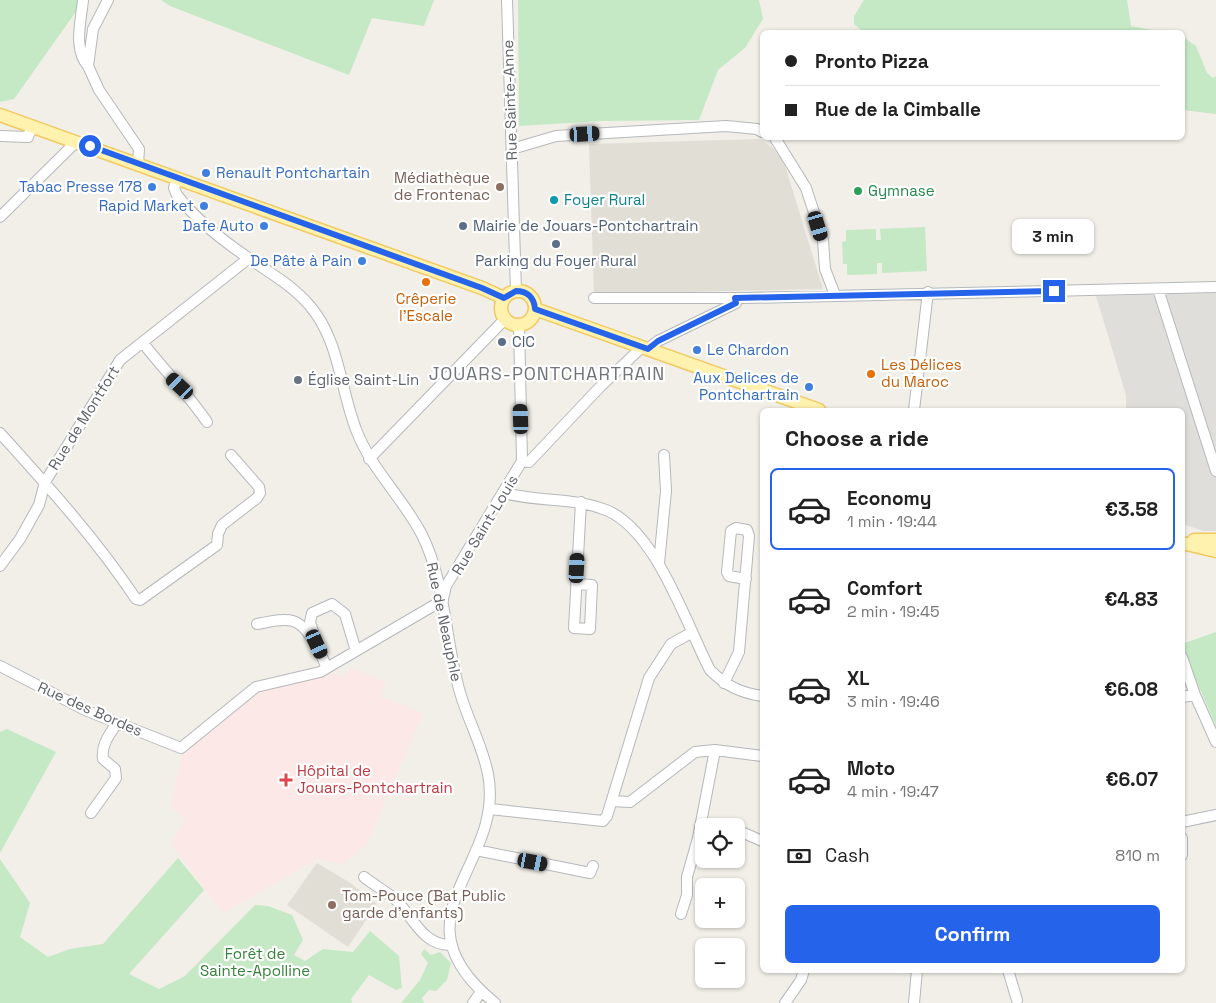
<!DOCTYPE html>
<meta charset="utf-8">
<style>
body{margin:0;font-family:"Space Grotesk",sans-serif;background:#f6f6f6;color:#222;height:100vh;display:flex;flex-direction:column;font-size:19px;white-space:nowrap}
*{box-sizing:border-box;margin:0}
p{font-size:16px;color:#767676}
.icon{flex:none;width:28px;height:28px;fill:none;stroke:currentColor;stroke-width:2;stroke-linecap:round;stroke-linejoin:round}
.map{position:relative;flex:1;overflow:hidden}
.side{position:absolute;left:760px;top:408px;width:425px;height:565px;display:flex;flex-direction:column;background:#fff;border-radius:8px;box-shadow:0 1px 4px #0004}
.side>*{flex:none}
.banner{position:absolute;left:760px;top:30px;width:425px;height:110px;border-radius:8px;box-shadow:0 1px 4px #0004;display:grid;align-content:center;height:110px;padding:0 25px;background:#fff}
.fabs{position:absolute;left:695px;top:818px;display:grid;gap:10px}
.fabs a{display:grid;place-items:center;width:50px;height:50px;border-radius:8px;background:#fff;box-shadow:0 1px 4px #0004;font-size:25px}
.end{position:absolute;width:22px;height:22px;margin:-11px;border:6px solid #2563eb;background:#fff;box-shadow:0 0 0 2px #fff}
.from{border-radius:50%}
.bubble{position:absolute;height:35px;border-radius:8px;background:#fff;box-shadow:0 1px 4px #0004;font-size:16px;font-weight:700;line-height:35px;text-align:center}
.car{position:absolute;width:15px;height:30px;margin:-15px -8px;border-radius:6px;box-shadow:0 0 4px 1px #0007;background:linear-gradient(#222 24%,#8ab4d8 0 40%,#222 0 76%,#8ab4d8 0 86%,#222 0)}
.banner b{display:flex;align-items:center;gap:18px;height:48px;font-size:19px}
.banner b+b{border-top:1px solid #e0e0e0}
.banner i{width:12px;height:12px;background:#222}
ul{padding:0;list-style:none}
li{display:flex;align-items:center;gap:15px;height:82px;margin:0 10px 8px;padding:0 15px;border:2px solid transparent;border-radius:8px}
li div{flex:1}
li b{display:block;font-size:19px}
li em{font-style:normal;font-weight:700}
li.selected{border-color:#2563eb}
li>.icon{width:45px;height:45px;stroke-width:1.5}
h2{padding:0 25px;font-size:22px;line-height:60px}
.pay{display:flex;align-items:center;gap:12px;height:55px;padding:0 25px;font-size:19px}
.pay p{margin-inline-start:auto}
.cta{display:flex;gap:10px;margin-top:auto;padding:10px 25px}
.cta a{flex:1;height:58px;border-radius:8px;background:#2563eb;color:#fff;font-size:20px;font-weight:700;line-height:58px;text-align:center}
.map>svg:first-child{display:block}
</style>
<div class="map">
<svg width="1216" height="1003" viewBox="0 0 1216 1003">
<rect width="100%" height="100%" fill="#f1efe8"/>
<!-- industrial -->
<path fill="#e0deda" d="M1216,293V531H1203L1183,524L1182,410H1126V395L1096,296Z"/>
<!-- education -->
<path fill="#e1ded6" d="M759,139L773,148L784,162L823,289L594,294L589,144Z
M317,863L349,882L377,904L348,947L287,905Z"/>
<!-- medical -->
<path fill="#fce8e6" d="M349,667L386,682L381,697L423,713L367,843L344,864L317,859L223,913L171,843L186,819L171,807L182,752L262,689L332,673L344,677Z"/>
<!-- green -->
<path fill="#c5e8c5" d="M0,0H81L82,3L14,99L0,102Z
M161,0H434L424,26L372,18L349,75L170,6Z
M518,0H759L763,19L745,48L718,70L699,120L601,121L519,126Z
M864,0H1127L1131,26L1162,32H863L854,24V16Z
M1182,36L1196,46L1207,73L1213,78L1216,76V114L1183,110Z
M925,227L927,271L882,273V263H877V274L847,275V264H843L842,242L846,241V230L876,229V240H881L880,229Z
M1216,632V726L1183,650L1182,644Z
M7,729L56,752L0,853V732Z
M178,858L204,890L129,974L159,989L185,976L255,905L268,906L292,915L303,940L294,955L305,961L323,949L353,952L370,931L399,956L402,988L396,990L369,975L351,999L352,1003H0V859L30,903L20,937L48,957L70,949L103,944Z
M424,949L431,955L440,952L451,963L447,980L436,991L429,990L422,998L424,1003H401L420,980L428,963L421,954Z"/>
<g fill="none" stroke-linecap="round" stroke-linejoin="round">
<defs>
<path id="minor" d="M83,0C81,21 73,49 88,66
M108,0L93,29L88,66L99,90L139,149L138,163
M507,0L516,291
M0,136L28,137L32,126
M775,138L806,188L823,240L825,269L835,295
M512,149L556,136L726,126L757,129L762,132
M177,178L174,188L177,195C196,220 222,240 247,257C270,273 292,285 310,306C340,341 340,390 357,432C372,470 403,498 422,535C445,581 445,636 458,685C465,715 482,743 488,774C506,867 388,916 495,1003
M0,217L76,142
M1158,289L1216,471
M594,298H746L1216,287
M143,343C164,370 188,394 207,422
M648,349L658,341L736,303L735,298
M914,410L928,292
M0,433C48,486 96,539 136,599L140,600L217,545L218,534L222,525L257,498L260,493L259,487L231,455
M369,459L505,319
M522,461L529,462L600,387L642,347
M504,493C537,502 573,497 606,510C656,530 686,624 710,670C726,686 741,693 762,696
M659,563L666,491L664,455
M0,566L20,539L39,505L45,482L120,360L249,258
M576,584L592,585L590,629L574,628L581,502
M443,599L446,586L522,461L519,325
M257,624C269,622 282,618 293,621C308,625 321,654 327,668
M317,644L310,622L312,613L332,604L345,614L356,651
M1182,657L1195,695L1216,742
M0,666L85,710L181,748L256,687L320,672L443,600
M724,683L739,652L749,536L747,530L736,528L731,531L727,572L729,576L746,579
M1182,697L1195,695
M612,801L630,802L695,752L715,750L762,756
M490,809L603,821L607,816L649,678L671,644L691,633
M91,813L116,778L115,769L103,759C101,744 110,734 117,723
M1182,822L1216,815
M737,830L762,841
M1182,838V855
M476,850L590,873L593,866
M364,877C374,885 387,892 396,900C413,917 423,946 451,945
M681,914L687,895V877L698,838L715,750
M1008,970L1017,1000
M473,1003L481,992
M785,1003L801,980L804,970
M914,1003L917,970"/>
<path id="major" d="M0,115L482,288L504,298
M501 308a17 17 0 1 1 34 0a17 17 0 1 1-34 0Z
M535,309L819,410
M1194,540H1216
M1182,543L1216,551"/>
</defs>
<!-- minor casing -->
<use href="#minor" stroke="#b5b8bc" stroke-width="12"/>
<!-- major casing -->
<use href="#major" stroke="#f2c960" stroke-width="15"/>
<!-- minor -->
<use href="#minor" stroke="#fff" stroke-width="10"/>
<!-- major -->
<use href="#major" stroke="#fff2af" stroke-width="12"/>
</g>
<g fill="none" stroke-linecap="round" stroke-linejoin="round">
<!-- route -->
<path stroke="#2563eb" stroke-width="6" d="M90,146L482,288L504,298L516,291C527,291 534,297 535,309L648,349L658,341L736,303L735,298L1054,291"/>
</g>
<!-- markers -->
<g fill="#3f7fe0" stroke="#fff" stroke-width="2">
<circle cx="206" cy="173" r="5"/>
<circle cx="152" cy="187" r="5"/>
<circle cx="204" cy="206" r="5"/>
<circle cx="264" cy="226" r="5"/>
<circle cx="362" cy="261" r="5"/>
<circle cx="697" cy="350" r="5"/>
<circle cx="809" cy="387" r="5"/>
</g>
<g fill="#8d6e63" stroke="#fff" stroke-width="2">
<circle cx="500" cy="187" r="5"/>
<circle cx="332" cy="905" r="5"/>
</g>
<circle fill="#2e9e5b" stroke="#fff" stroke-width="2" cx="858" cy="191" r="5"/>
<circle fill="#0f9aa8" stroke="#fff" stroke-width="2" cx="554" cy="200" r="5"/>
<g fill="#5c6f8a" stroke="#fff" stroke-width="2">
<circle cx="463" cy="226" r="5"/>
<circle cx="556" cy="244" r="5"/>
<circle cx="502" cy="342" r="5"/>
</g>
<g fill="#e8710a" stroke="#fff" stroke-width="2">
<circle cx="426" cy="282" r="5"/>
<circle cx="871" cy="374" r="5"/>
</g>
<circle fill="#6b7280" stroke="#fff" stroke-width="2" cx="298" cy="380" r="5"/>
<path fill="#e0444e" stroke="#fff" stroke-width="2" d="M283.5 772.5h5v5h5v5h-5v5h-5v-5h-5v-5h5z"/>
<g text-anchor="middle" stroke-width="4.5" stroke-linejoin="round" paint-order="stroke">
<!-- street labels -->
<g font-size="15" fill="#5f6368" stroke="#fff">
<text transform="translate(510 100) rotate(-92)" y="5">Rue Sainte-Anne</text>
<text transform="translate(84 418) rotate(-58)" y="5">Rue de Montfort</text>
<text transform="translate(485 525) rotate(-59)" y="5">Rue Saint-Louis</text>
<text transform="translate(444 622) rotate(78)" y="5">Rue de Neauphle</text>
<text transform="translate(90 709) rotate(24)" y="5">Rue des Bordes</text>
</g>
<!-- shop labels -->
<g font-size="15" fill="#366cbe" stroke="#fff" text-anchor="end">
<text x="216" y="178" text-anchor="start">Renault Pontchartain</text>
<text x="142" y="192">Tabac Presse 178</text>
<text x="194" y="211">Rapid Market</text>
<text x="254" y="231">Dafe Auto</text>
<text x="352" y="266">De Pâte à Pain</text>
<text x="707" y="355" text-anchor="start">Le Chardon</text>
<text x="799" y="383">Aux Delices de<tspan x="799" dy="17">Pontchartrain</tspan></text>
</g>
<!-- education labels -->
<g font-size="15" fill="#785e54" stroke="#fff" text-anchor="end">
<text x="490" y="183">Médiathèque<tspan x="490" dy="17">de Frontenac</tspan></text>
<text x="342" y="901" text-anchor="start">Tom-Pouce (Bat Public<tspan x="342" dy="17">garde d'enfants)</tspan></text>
</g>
<!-- leisure labels -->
<g font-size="15" fill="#27864d" stroke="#fff" text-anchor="start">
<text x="868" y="196">Gymnase</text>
</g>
<!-- culture labels -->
<g font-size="15" fill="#0d838f" stroke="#fff" text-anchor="start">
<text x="564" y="205">Foyer Rural</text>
</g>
<!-- service labels -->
<g font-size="15" fill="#4e5e75" stroke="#fff" text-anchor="start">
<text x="473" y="231">Mairie de Jouars-Pontchartrain</text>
<text x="556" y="266" text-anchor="middle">Parking du Foyer Rural</text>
<text x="512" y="347">CIC</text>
</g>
<!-- food labels -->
<g font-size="15" fill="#c56008" stroke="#fff">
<text x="426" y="304">Crêperie<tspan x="426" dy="17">l'Escale</tspan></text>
<text x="881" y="370" text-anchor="start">Les Délices<tspan x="881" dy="17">du Maroc</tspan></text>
</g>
<!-- worship labels -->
<g font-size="15" fill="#5b616d" stroke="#fff" text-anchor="start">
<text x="308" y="385">Église Saint-Lin</text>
</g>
<!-- health labels -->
<g font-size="15" fill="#be3a42" stroke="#fff" text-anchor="start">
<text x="297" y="776">Hôpital de<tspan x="297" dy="17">Jouars-Pontchartrain</tspan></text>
</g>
<!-- park labels -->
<g font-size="15" fill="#348238" stroke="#fff">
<text x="255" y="959">Forêt de<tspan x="255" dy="17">Sainte-Apolline</tspan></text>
</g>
<!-- quarter labels -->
<g font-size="18" letter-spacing="1" fill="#70757a" stroke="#fff">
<text x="547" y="380">JOUARS-PONTCHARTRAIN</text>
</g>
</g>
</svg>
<div class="fabs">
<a><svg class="icon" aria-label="locate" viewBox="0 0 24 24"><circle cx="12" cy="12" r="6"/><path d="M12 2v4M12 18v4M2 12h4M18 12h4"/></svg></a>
<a>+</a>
<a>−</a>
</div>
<i class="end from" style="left:90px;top:146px"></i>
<i class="end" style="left:1054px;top:291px"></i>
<div class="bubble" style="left:1012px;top:219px;width:82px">3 min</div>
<i class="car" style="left:585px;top:134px;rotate:87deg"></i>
<i class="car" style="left:818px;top:226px;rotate:163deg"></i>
<i class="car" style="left:180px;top:386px;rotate:313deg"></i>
<i class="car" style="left:521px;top:419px;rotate:358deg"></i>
<i class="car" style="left:577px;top:568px;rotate:3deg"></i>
<i class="car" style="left:317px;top:644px;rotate:156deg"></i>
<i class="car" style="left:533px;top:862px;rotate:101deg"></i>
<div class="banner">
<b><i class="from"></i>Pronto Pizza</b>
<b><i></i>Rue de la Cimballe</b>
</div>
<section class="side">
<h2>Choose a ride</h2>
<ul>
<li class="selected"><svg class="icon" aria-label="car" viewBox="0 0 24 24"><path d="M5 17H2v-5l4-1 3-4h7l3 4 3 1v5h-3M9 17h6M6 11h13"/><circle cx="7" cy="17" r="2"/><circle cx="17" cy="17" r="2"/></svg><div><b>Economy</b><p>1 min · 19:44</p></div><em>€3.58</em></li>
<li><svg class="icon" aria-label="car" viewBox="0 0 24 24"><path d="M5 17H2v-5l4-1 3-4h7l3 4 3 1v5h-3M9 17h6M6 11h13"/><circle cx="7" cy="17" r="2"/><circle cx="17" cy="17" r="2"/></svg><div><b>Comfort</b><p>2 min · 19:45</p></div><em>€4.83</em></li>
<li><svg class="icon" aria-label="car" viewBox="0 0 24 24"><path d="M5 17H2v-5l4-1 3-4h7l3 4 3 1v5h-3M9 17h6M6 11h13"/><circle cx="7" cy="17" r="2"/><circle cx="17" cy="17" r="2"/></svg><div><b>XL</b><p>3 min · 19:46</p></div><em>€6.08</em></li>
<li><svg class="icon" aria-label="car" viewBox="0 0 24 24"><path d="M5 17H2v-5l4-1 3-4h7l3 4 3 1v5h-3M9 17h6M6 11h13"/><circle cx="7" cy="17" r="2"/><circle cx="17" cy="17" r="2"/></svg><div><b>Moto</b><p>4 min · 19:47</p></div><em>€6.07</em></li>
</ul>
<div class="pay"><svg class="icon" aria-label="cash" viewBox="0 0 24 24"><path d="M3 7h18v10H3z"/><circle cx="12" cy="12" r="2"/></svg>Cash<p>810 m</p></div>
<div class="cta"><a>Confirm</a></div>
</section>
</div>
